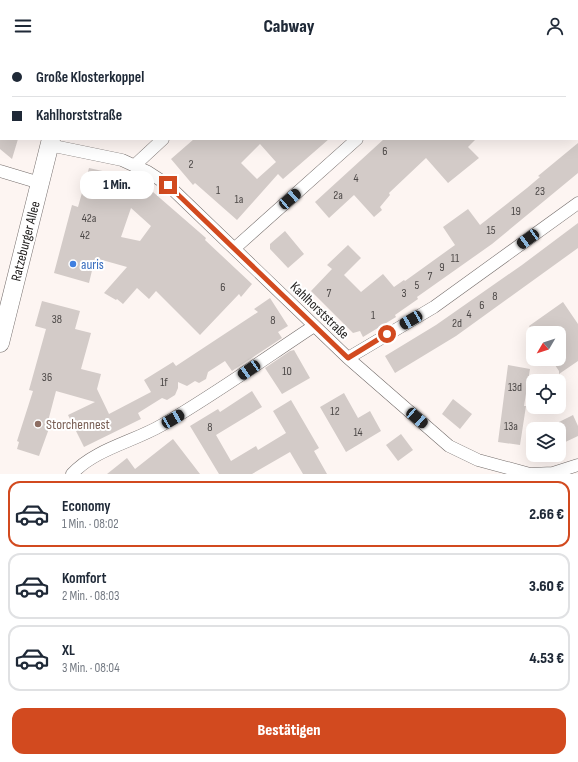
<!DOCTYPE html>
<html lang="de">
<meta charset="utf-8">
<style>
body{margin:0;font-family:"Sofia Sans Condensed",sans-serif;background:#f2f2f3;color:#1f2937;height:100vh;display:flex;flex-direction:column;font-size:15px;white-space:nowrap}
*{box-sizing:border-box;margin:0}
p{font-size:13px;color:#747a83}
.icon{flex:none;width:22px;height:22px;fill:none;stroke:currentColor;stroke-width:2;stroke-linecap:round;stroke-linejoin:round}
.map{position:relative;height:422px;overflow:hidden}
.drawer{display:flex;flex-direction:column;background:#fff;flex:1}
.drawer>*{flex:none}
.banner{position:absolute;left:0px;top:0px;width:578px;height:88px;box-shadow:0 4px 16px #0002;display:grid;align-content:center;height:88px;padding:0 12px;background:#fff}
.needle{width:26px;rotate:231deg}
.fabs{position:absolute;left:526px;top:274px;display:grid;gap:8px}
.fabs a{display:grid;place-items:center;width:40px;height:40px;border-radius:8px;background:#fff;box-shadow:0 4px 16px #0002;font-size:20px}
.end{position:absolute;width:18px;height:18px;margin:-9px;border:5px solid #d24a1f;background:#fff;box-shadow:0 0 0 2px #fff}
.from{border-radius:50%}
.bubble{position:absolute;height:28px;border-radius:12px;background:#fff;box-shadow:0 4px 16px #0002;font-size:13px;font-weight:800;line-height:28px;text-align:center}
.car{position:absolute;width:12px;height:24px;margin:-12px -6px;border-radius:5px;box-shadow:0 0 3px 1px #0007;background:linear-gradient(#222 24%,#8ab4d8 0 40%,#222 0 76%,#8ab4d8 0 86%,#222 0)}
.banner b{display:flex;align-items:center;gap:14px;height:38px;font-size:15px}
.banner b+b{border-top:1px solid #e0e1e3}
.banner i{width:10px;height:10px;background:#1f2937}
ul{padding:7px 0 0;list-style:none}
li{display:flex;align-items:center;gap:12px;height:66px;margin:0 8px 6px;padding:0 4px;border:2px solid #e0e1e3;border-radius:12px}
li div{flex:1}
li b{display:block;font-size:15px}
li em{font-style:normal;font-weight:800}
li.selected{border-color:#d24a1f}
li>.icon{width:36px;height:36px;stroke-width:1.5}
.cta{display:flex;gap:8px;margin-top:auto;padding:8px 12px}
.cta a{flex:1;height:46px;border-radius:12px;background:#d24a1f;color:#fff;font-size:16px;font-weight:800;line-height:46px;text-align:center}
header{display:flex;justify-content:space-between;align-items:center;height:52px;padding:0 12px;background:#fff;font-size:18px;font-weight:800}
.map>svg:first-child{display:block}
</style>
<header><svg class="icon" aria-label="menu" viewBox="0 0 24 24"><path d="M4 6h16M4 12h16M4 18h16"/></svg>Cabway<svg class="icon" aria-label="person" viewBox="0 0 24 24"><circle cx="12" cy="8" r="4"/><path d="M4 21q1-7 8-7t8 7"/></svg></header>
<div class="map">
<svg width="578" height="422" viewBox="0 0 578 422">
<rect width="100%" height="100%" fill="#fdf5f2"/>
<!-- building -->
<path fill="#d3cbc8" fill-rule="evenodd" d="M0,87H18L12,107L0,97Z
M194,87H329L283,127L278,122L237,168L195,131L193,133L171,107ZM260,92L276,110L257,127L241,111Z
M384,87H476L468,95L479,106L448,131L426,106L389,141L390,143L380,155L382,158L374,165L354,143L329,166L315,150Z
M578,91V121L492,192L417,245L418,247L395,263L396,265L363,285L360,279L353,281L311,239L332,217L327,213L348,193L361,206L344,223L361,240L383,222L394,235L404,228L405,229L455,193L443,175L468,157L480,173L527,136L540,125L538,124Z
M89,116L125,124L153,140L206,186L205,188L252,232L241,245L239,242L200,283L156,239L149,247L137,236L123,252L117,247L116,248L104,241L127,215L95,206L89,231L54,221L72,153L78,155ZM131,156L151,174L140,189L121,185Z
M578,171V196L456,284L395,321L385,304L436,273L522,213Z
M285,179L304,202L288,216L270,197V192Z
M270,246L288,274L278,280L282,286L232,319L225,309L208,320L206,327L199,331L195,329L187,334L178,330V336L175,343L167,348L162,346L138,361L141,367L84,395L68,363L95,350L56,339L47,373L51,371L39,404L17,397L19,390L17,389L33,339L29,338L46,277L35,274L42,249L80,259L75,277L91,281L81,317L101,322L97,337L109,362L151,340L144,328L173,310L176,314L258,260L254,257Z
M563,250L578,272V309L559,322V319L551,307H559V281H533L529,274Z
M294,298L310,326L282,342L265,316L290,299Z
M508,313L530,317L524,354H526L520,393L498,390Z
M252,339L262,355L216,383L231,409L256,394L258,398L286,381L273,359L291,348L319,396L314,399L327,422H303L290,400L252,422H219L190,374L218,357L220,360Z
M344,341L358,366L370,359L381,379L346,400L320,355Z
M453,347L472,362L460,377L442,362Z
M573,363L578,374V384L559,393V370Z
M401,382L413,398L398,409L386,393Z
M173,387L200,422H107L127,406L135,417Z"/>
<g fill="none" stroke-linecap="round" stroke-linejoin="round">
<defs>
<path id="minor" d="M257,1L258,0
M453,1L454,0
M49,93L122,108L148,120L168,133L348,306L449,394L478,408L530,422L553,421L578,413
M135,113L163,87
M0,119L40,131
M235,196L357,87
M348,306L434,255L578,151
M72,422C95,397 133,390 162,373C214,343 264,307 314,274"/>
<path id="secondary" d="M73,1V0
M0,291L51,87"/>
</defs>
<!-- minor casing -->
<use href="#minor" stroke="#736c6a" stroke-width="13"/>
<!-- secondary casing -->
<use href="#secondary" stroke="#736c6a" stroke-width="19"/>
<!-- minor -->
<use href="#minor" stroke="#fff" stroke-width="12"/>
<!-- secondary -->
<use href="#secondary" stroke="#fff" stroke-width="18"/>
</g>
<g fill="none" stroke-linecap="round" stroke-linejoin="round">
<!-- route -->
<path stroke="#d24a1f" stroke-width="5" d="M168,133L348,306L387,282"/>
</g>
<!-- markers -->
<circle fill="#3f7fe0" stroke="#fff" stroke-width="1.5" cx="73" cy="212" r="4"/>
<circle fill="#8d6e63" stroke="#fff" stroke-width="1.5" cx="38" cy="372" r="4"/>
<g text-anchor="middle" stroke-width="4" stroke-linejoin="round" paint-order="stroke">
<!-- number labels -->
<g font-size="12" fill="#4c4847">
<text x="385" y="103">6</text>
<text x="191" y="116">2</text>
<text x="356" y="130">4</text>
<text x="218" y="142">1</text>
<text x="540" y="143">23</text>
<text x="338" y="147">2a</text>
<text x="239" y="151">1a</text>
<text x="516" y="163">19</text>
<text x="89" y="170">42a</text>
<text x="491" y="182">15</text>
<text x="85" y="187">42</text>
<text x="455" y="210">11</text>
<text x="442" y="219">9</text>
<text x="430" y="228">7</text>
<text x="417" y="237">5</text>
<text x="223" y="239">6</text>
<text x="329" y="245">7</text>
<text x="404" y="245">3</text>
<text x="495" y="248">8</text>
<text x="482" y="257">6</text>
<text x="469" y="266">4</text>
<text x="373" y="267">1</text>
<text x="57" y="271">38</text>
<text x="273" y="272">8</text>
<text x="457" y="275">2d</text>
<text x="287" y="323">10</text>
<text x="47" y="329">36</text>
<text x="164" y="334">1f</text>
<text x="515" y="339">13d</text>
<text x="335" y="363">12</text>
<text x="511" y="378">13a</text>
<text x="210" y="379">8</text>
<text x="358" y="384">14</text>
</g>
<!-- street labels -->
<g font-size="14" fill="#1f1d1c" stroke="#fff">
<text transform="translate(25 189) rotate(-76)" y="5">Ratzeburger Allee</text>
<text transform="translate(320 258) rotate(44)" y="5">Kahlhorststraße</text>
</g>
<!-- shop labels -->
<g font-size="14" fill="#366cbe" stroke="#fff" text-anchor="start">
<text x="81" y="217">auris</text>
</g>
<!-- education labels -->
<g font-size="14" fill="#785e54" stroke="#fff" text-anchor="start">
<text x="46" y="377">Storchennest</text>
</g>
</g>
</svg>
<div class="fabs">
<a><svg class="needle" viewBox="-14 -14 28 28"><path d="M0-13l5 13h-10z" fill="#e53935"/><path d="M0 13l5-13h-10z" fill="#747a83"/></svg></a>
<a><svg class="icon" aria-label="locate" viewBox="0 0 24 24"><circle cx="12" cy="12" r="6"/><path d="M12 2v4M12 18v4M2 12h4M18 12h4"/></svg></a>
<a><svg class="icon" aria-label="layers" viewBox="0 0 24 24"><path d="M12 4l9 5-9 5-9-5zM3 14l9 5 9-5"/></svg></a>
</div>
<i class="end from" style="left:387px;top:282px"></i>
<i class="end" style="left:168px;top:133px"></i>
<div class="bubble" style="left:80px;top:119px;width:74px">1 Min.</div>
<i class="car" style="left:290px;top:147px;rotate:49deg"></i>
<i class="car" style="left:528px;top:187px;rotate:234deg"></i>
<i class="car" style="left:411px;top:268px;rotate:240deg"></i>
<i class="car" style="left:249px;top:318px;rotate:236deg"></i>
<i class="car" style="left:417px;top:366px;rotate:131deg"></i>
<i class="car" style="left:173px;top:367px;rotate:60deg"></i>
<div class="banner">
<b><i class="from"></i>Große Klosterkoppel</b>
<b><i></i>Kahlhorststraße</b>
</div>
</div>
<section class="drawer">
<ul>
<li class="selected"><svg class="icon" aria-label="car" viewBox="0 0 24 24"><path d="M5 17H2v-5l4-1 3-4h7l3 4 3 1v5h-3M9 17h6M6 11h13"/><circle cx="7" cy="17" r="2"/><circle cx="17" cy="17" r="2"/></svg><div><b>Economy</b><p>1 Min. · 08:02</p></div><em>2.66 €</em></li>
<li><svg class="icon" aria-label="car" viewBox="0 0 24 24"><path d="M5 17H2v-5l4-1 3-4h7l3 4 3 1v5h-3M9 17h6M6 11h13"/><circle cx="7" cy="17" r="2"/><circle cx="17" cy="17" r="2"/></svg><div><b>Komfort</b><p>2 Min. · 08:03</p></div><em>3.60 €</em></li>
<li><svg class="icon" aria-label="car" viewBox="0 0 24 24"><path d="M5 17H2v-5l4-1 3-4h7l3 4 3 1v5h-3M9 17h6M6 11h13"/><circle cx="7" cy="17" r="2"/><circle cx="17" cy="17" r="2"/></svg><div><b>XL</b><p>3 Min. · 08:04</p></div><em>4.53 €</em></li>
</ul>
<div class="cta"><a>Bestätigen</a></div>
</section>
